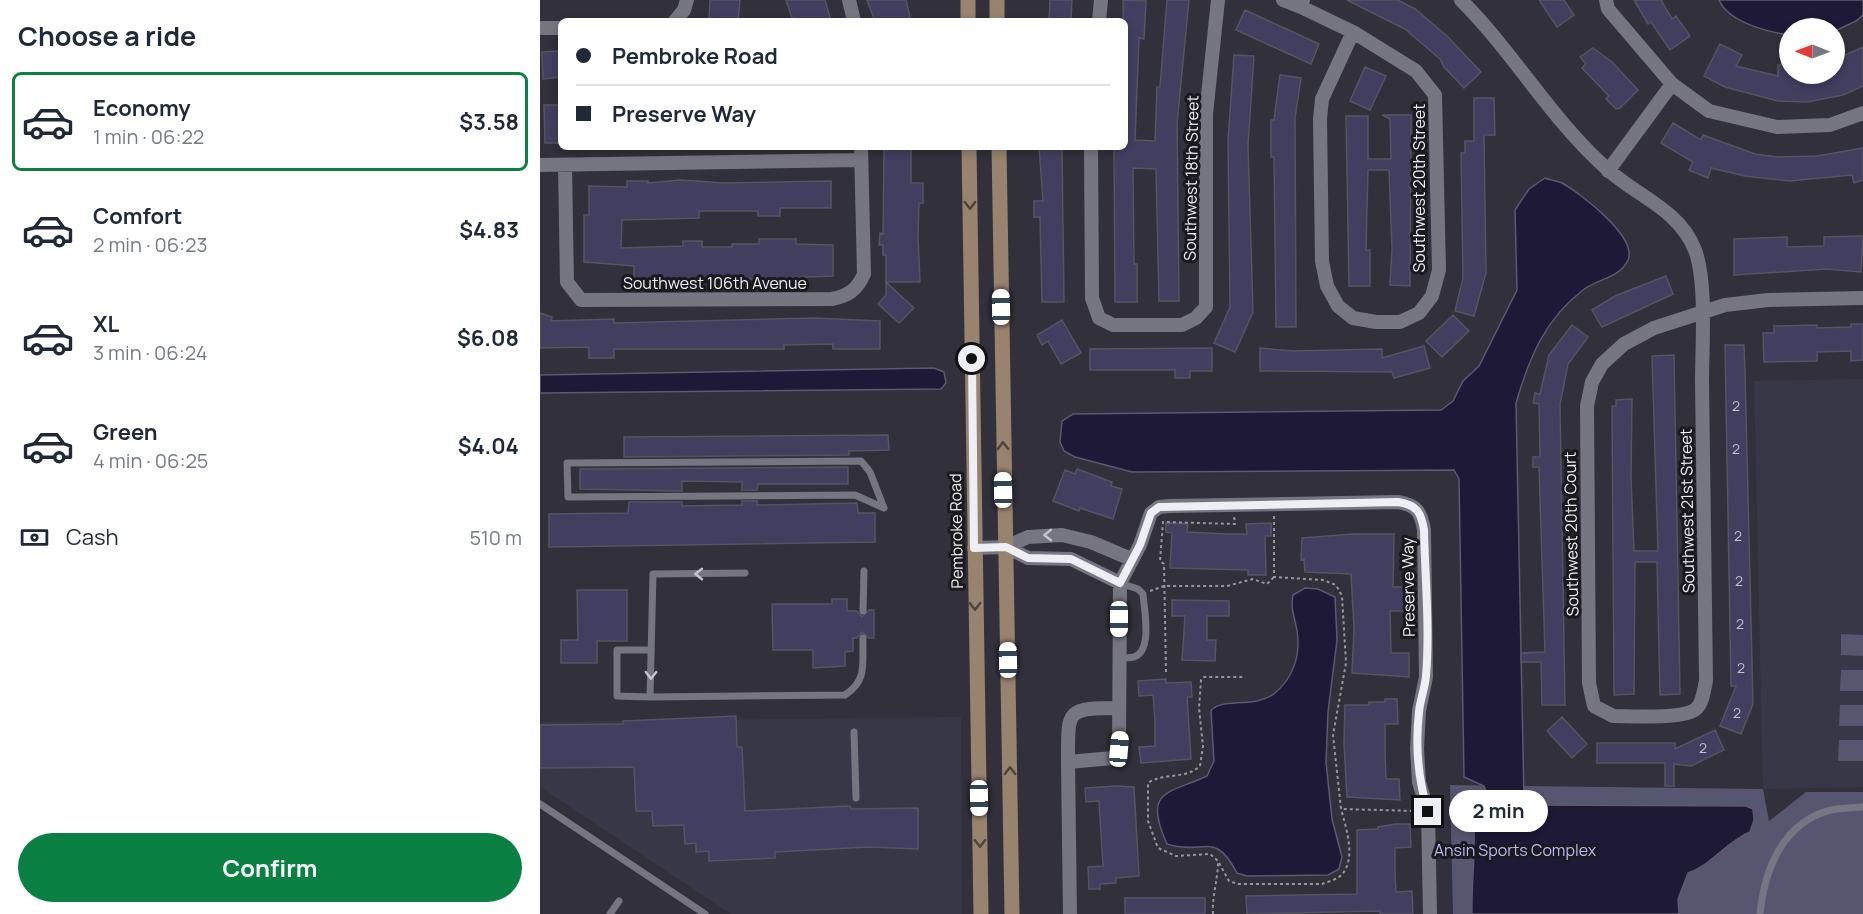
<!DOCTYPE html>
<meta charset="utf-8">
<style>
body{margin:0;font-family:Manrope,sans-serif;background:#f2f2f3;color:#1f2937;height:100vh;display:flex;flex-direction:column;font-size:22px;white-space:nowrap}
*{box-sizing:border-box;margin:0}
p{font-size:20px;color:#747a83}
.icon{flex:none;width:33px;height:33px;fill:none;stroke:currentColor;stroke-width:2;stroke-linecap:round;stroke-linejoin:round}
.map{position:relative;flex:1;overflow:hidden}
.drawer{display:flex;flex-direction:column;background:#fff;width:540px}
.drawer>*{flex:none}
.guide{position:absolute;left:18px;top:18px;width:570px;height:132px;border-radius:9px;box-shadow:0 3px 9px #0003;display:grid;align-content:center;height:132px;padding:0 18px;background:#fff}
.needle{width:39px;rotate:271deg}
.tools{position:absolute;left:1239px;top:18px;display:grid;gap:12px}
.tools a{display:grid;place-items:center;width:66px;height:66px;border-radius:50%;background:#fff;box-shadow:0 3px 9px #0003;font-size:30px}
.end{position:absolute;width:27px;height:27px;margin:-14px;border:8px solid #eeeef5;background:#111;box-shadow:0 0 0 3px #111}
.from{border-radius:50%}
.bubble{position:absolute;height:42px;border-radius:21px;background:#fff;box-shadow:0 3px 9px #0003;font-size:20px;font-weight:700;line-height:42px;text-align:center}
.car{position:absolute;width:18px;height:36px;margin:-18px -9px;border-radius:8px;box-shadow:0 0 4px 2px #0007;background:linear-gradient(#fff 24%,#345 0 40%,#fff 0 76%,#345 0 86%,#fff 0)}
.guide b{display:flex;align-items:center;gap:21px;height:57px;font-size:22px}
.guide b+b{border-top:2px solid #e0e1e3}
.guide i{width:15px;height:15px;background:#1f2937}
ul{padding:0;list-style:none}
li{display:flex;align-items:center;gap:18px;height:99px;margin:0 12px 9px;padding:0 6px;border:3px solid transparent;border-radius:9px}
li div{flex:1}
li b{display:block;font-size:22px}
li em{font-style:normal;font-weight:700}
li.active{border-color:#0b8043}
li>.icon{width:54px;height:54px;stroke-width:1.5}
h2{padding:0 18px;font-size:27px;line-height:72px}
.pay{display:flex;align-items:center;gap:15px;height:66px;padding:0 18px;font-size:22px}
.pay p{margin-inline-start:auto}
.action{display:flex;gap:12px;margin-top:auto;padding:12px 18px}
.action a{flex:1;height:69px;border-radius:36px;background:#0b8043;color:#fff;font-size:24px;font-weight:700;line-height:69px;text-align:center}
main{display:flex;flex:1;min-height:0}
.map>svg:first-child{display:block}
</style>
<main>
<section class="drawer">
<h2>Choose a ride</h2>
<ul>
<li class="active"><svg class="icon" aria-label="car" viewBox="0 0 24 24"><path d="M5 17H2v-5l4-1 3-4h7l3 4 3 1v5h-3M9 17h6M6 11h13"/><circle cx="7" cy="17" r="2"/><circle cx="17" cy="17" r="2"/></svg><div><b>Economy</b><p>1 min · 06:22</p></div><em>$3.58</em></li>
<li><svg class="icon" aria-label="car" viewBox="0 0 24 24"><path d="M5 17H2v-5l4-1 3-4h7l3 4 3 1v5h-3M9 17h6M6 11h13"/><circle cx="7" cy="17" r="2"/><circle cx="17" cy="17" r="2"/></svg><div><b>Comfort</b><p>2 min · 06:23</p></div><em>$4.83</em></li>
<li><svg class="icon" aria-label="car" viewBox="0 0 24 24"><path d="M5 17H2v-5l4-1 3-4h7l3 4 3 1v5h-3M9 17h6M6 11h13"/><circle cx="7" cy="17" r="2"/><circle cx="17" cy="17" r="2"/></svg><div><b>XL</b><p>3 min · 06:24</p></div><em>$6.08</em></li>
<li><svg class="icon" aria-label="car" viewBox="0 0 24 24"><path d="M5 17H2v-5l4-1 3-4h7l3 4 3 1v5h-3M9 17h6M6 11h13"/><circle cx="7" cy="17" r="2"/><circle cx="17" cy="17" r="2"/></svg><div><b>Green</b><p>4 min · 06:25</p></div><em>$4.04</em></li>
</ul>
<div class="pay"><svg class="icon" aria-label="cash" viewBox="0 0 24 24"><path d="M3 7h18v10H3z"/><circle cx="12" cy="12" r="2"/></svg>Cash<p>510 m</p></div>
<div class="action"><a>Confirm</a></div>
</section>
<div class="map">
<svg width="1323" height="914" viewBox="0 0 1323 914">
<rect width="100%" height="100%" fill="#31303b"/>
<!-- built -->
<path fill="#383748" d="M1323,379V787L1223,789L1214,381Z
M421,717L422,914H191L0,787V722Z"/>
<!-- green -->
<path fill="#575670" d="M1301,634L1323,635V656L1301,655Z
M1301,670H1323V691H1300Z
M1300,705H1323V726H1299Z
M1299,740H1323V761H1298Z
M910,785L1223,789L1229,821L1266,792H1323V914H913Z"/>
<!-- water -->
<path fill="#1d1937" stroke="#5c5970" stroke-width="1.5" d="M1179,0H1323V15L1316,21L1295,31L1294,28H1250L1249,35C1228,32 1188,22 1179,0Z
M1005,178C1010,180 1017,181 1022,183C1040,193 1098,237 1088,260C1079,279 1058,278 1043,290C1005,319 989,358 976,403L984,800L989,805L1206,806L1213,809L1214,820L1210,832C1187,841 1172,865 1148,873L1138,899L1139,914H932C931,880 937,846 933,812L949,798L944,786L924,777L919,479L914,470L592,472L535,457L524,451L520,442L522,421L533,414L901,410L913,401L923,381L939,366L977,290L975,210L989,189Z
M394,368L404,372L406,383L401,389L0,393V375Z
M765,588L778,589L795,597L797,640L788,712L786,762L792,819L802,857L799,869L788,875L707,876L697,873C674,829 664,856 627,844C602,789 629,794 667,776L674,761L671,711C680,697 716,709 735,693C753,678 761,655 757,631C755,618 750,608 753,595Z"/>
<!-- building -->
<path fill="#413e60" stroke="#555561" stroke-width="1.5" d="M170,0H200L198,21L169,20Z
M246,0H285L291,21H253Z
M327,0H366L371,21H335Z
M510,0H532L531,21H509Z
M583,0L606,1L604,39L599,38L595,140L615,141L617,87H620L627,0H649L637,124L639,301H619L616,169L593,168L594,264H597V302H575L574,147H585Z
M807,0H858L875,9L907,36L941,72L924,88L904,67L900,59L865,29Z
M999,0H1024L1034,15L1017,27Z
M1094,0H1121L1132,19L1136,16L1150,36L1130,50L1111,22L1108,24Z
M705,10L779,44L771,64L696,30Z
M1180,44L1202,55L1196,66L1238,76V65H1250V74H1294V60L1323,47V86L1303,95L1267,102L1238,101L1185,87L1164,76Z
M1053,48L1072,62L1098,90L1080,108L1076,109L1066,99L1069,96L1042,68L1046,64L1040,57Z
M21,51V77L3,79L2,52Z
M694,55L714,56L708,146L713,312L695,352L674,343L690,307L688,141Z
M825,67L846,76L830,110L810,101Z
M740,75L761,78L755,118L756,327H736L734,157H731V120H734Z
M934,98H954L955,135H944L946,273L934,316L915,311L923,278L921,153H925V141H934Z
M4,105H21V143H5Z
M842,115H871L870,286L850,285L852,249L849,170H828L826,250H830V286H809L806,116H828V159H851L850,119Z
M1133,123L1161,140L1163,135L1215,154L1238,157L1277,156L1323,148V180L1314,183L1312,175L1249,181L1205,176L1171,168L1168,178L1149,170L1153,162L1121,143Z
M344,147H371V183H383V203H379L378,236L380,282H346L374,308L359,323L338,304L346,295V255H343V245H339L340,233L343,234Z
M499,147H522L524,302H502L500,217H494V201H503Z
M140,180L185,183L291,181V208H240V216H218V211H159V218L82,220L81,248L143,246V241H162V247H192V244H219V239H256V244L293,245V276L214,279L94,278V266L44,262V215H49V186L87,187V181H108V183Z
M1323,236L1321,272L1286,269L1194,275V239L1247,237V247L1284,246V237Z
M1126,276L1133,294L1062,327L1052,310L1075,296Z
M0,313L12,317L11,321L74,319V323L274,318L340,321V349H293V344L244,345V349H74V358H49V347L0,348Z
M913,315L929,331L902,357L886,341Z
M522,320L541,353L521,364L508,341L502,345L497,335Z
M1311,324H1323V360L1311,361V351L1277,352V361L1224,362L1223,333H1234V326L1277,325V328L1311,327Z
M1032,325L1048,337L1028,364L1020,404L1025,705H1002L1001,662H981V653L1005,652L999,467H993V457H1000L999,404L993,403L995,393L1000,394L1009,355Z
M1185,345H1204L1205,371L1213,704L1201,734L1180,726L1196,686H1191Z
M884,346L890,368L854,378L852,372L720,371V348L753,351L842,349V358Z
M672,348V371H650V378H635V370H550V349Z
M1134,355L1140,694L1120,695L1117,562H1095L1094,694L1074,695L1072,406H1076V400L1092,399L1091,478L1094,551H1118L1112,356Z
M348,435L349,450L309,451V455L84,457V437Z
M308,467V484H218L217,490H202V482L142,481V491L40,489V469Z
M537,469L572,482L571,486L582,489L573,519L540,508L539,511L513,501L525,470L535,474Z
M202,501H217V505L317,503L318,513H335V542L9,547V514L88,513L89,502H142V506L202,505Z
M626,523L648,524L647,532L687,534H707L706,524L731,523V536H725L726,575H708V570L630,568L632,533L626,532Z
M813,534H854L853,587H868V611H850L851,653H869V677L812,673L814,629L811,574L765,572L764,559L761,560L762,538Z
M37,590H87V641H57V663H21V640H38Z
M292,599H307V611H317L322,617L329,610H334V638H329L322,632L317,638H313V651L305,652V666L273,668V650H233L232,604H292Z
M632,600L689,601V616H667V640H676L675,661L642,660L645,616H632Z
M626,679V683L651,682L652,697H647L651,759L601,763L599,747L615,746V720L613,695L599,696L598,681Z
M845,699H857L858,724H845V753L846,779H859L860,800L807,797L804,744L805,705H829V702H845Z
M196,716L197,747H202L205,811L310,806L311,809L378,808V849L328,847L235,852V858L169,861V851L156,852V843L145,844L144,825L113,826L112,811H96L94,767L0,768V725L83,724V721Z
M1022,717L1047,744L1032,758L1007,731Z
M1175,730L1184,750L1151,766L1134,764V786H1125V763H1057V743H1135V749Z
M577,786L594,787L599,876L576,878V883L560,884V889H549L548,867L563,866L559,801L546,802L545,788Z
M855,824H870L871,847L855,848V875L856,892L872,891L873,914H840V911L707,914L706,896L817,894V830L838,829V827Z
M585,898H665V914H585Z"/>
<g fill="none" stroke-linecap="round" stroke-linejoin="round">
<!-- path -->
<path stroke="#9897a0" stroke-width="2" stroke-dasharray="3 3" stroke-linecap="butt" d="M734,516V577L783,580L796,585L802,596L806,663L793,735L801,809L876,811
M610,591L624,586H687L713,579L727,584L734,577
M626,672L624,564L620,561L623,522L695,524L694,516
M679,863L689,881L698,884H782C787,882 795,880 799,877C818,862 806,828 801,809
M673,914C672,895 678,880 678,861L670,854L636,856L618,848L608,821V783C624,772 645,780 660,766L663,746L659,708L661,680L664,677H703"/>
<!-- service -->
<path stroke="#767582" stroke-width="7" d="M321,461L330,472L344,508L315,495L28,497L27,463Z
M205,573L113,574L110,697L305,695C328,680 322,663 323,638
M323,611L324,571
M579,658C583,658 589,658 594,657C613,651 604,609 603,594L598,589L580,583
M110,697L77,696V650H111
M314,732L316,798
M0,804L165,914
M70,914L79,901
M1220,914C1224,870 1243,822 1291,810C1301,808 1312,808 1323,807"/>
<!-- minor -->
<path stroke="#767582" stroke-width="14" d="M309,0L314,21
M743,0L761,7
M763,0L761,7L813,32L876,71L895,95L899,270L892,296L879,313L860,322H836L813,318L798,306L787,286L782,261L780,119L782,99L813,32
M921,0C974,53 1010,118 1066,168C1096,196 1139,209 1155,250C1167,282 1162,345 1162,381C1163,481 1165,581 1166,681C1164,689 1163,702 1157,708C1146,720 1090,716 1073,716L1054,706L1049,683L1047,406L1052,382L1062,364L1084,344L1114,328L1185,305L1228,300L1323,298
M1066,0L1068,9L1132,84L1169,111L1237,127L1290,125L1323,113
M135,21L144,10L147,0
M559,21L561,0
M0,28H21
M551,147L552,298L559,318L573,325H642L656,318L666,307V114L678,0
M0,165L321,160
M25,165L27,282L41,300L292,299C308,296 317,290 324,274L321,147
M1068,171L1132,84
M466,547L488,558L531,559L580,583
M434,548L466,547L488,537L522,535L551,542L591,559
M528,762C528,710 525,708 579,708
M530,914L528,762L573,758L579,749L580,583L600,545L611,513L619,507L630,506L858,502C877,505 881,512 884,530L886,677L879,711L877,749L879,782L888,812L890,914"/>
<!-- secondary -->
<path stroke="#97836e" stroke-width="15" d="M428,0V21
M457,0V21
M429,147L441,914
M459,147L472,914"/>
</g>
<!-- one-way arrows -->
<defs><path id="oneway-chevron" d="M-2-3.5L2.5 0L-2 3.5" fill="none" stroke-width="1.6" stroke-linecap="round" stroke-linejoin="round" transform="scale(1.5)"/></defs>
<g stroke="#4b433e">
<use href="#oneway-chevron" transform="translate(430 205) rotate(89)"/>
<use href="#oneway-chevron" transform="translate(463 446) rotate(-91)"/>
<use href="#oneway-chevron" transform="translate(435 606) rotate(89)"/>
<use href="#oneway-chevron" transform="translate(470 771) rotate(-91)"/>
<use href="#oneway-chevron" transform="translate(440 843) rotate(89)"/>
</g>
<g stroke="#c4c4cd">
<use href="#oneway-chevron" transform="translate(508 535) rotate(179)"/>
<use href="#oneway-chevron" transform="translate(159 574) rotate(180)"/>
<use href="#oneway-chevron" transform="translate(111 675) rotate(91)"/>
</g>
<g fill="none" stroke-linecap="round" stroke-linejoin="round">
<!-- route -->
<path stroke="#eeeef5" stroke-width="8" d="M432,359L434,548L466,547L488,558L531,559L580,583L600,545L611,513L619,507L858,502C877,505 881,512 884,530C885,577 890,629 886,676C885,688 880,700 879,712C875,747 878,779 888,812"/>
</g>
<g text-anchor="middle" stroke-width="6" stroke-linejoin="round" paint-order="stroke">
<!-- number labels -->
<g font-size="14" fill="#c3c2d0">
<text x="1196" y="411">2</text>
<text x="1196" y="454">2</text>
<text x="1198" y="541">2</text>
<text x="1199" y="586">2</text>
<text x="1200" y="629">2</text>
<text x="1201" y="673">2</text>
<text x="1197" y="718">2</text>
<text x="1163" y="753">2</text>
</g>
<!-- street labels -->
<g font-size="16" fill="#eeeef5" stroke="#19191e">
<text transform="translate(651 178) rotate(-89)" y="6">Southwest 18th Street</text>
<text transform="translate(879 188) rotate(-90)" y="6">Southwest 20th Street</text>
<text x="175" y="289">Southwest 106th Avenue</text>
<text transform="translate(1147 511) rotate(-91)" y="6">Southwest 21st Street</text>
<text transform="translate(416 531) rotate(-91)" y="6">Pembroke Road</text>
<text transform="translate(1031 534) rotate(-91)" y="6">Southwest 20th Court</text>
<text transform="translate(868 587) rotate(-91)" y="6">Preserve Way</text>
</g>
<!-- park labels -->
<g font-size="16" fill="#bcb8f7" stroke="#19191e">
<text x="975" y="856">Ansin Sports Complex</text>
</g>
</g>
</svg>
<div class="tools">
<a><svg class="needle" viewBox="-14 -14 28 28"><path d="M0-13l5 13h-10z" fill="#e53935"/><path d="M0 13l5-13h-10z" fill="#747a83"/></svg></a>
</div>
<i class="end from" style="left:432px;top:359px"></i>
<i class="end" style="left:888px;top:812px"></i>
<div class="bubble" style="left:909px;top:790px;width:99px">2 min</div>
<i class="car" style="left:461px;top:307px;rotate:359deg"></i>
<i class="car" style="left:463px;top:490px;rotate:359deg"></i>
<i class="car" style="left:579px;top:619px;rotate:180deg"></i>
<i class="car" style="left:468px;top:660px;rotate:359deg"></i>
<i class="car" style="left:579px;top:749px;rotate:5deg"></i>
<i class="car" style="left:439px;top:798px;rotate:179deg"></i>
<div class="guide">
<b><i class="from"></i>Pembroke Road</b>
<b><i></i>Preserve Way</b>
</div>
</div>
</main>
